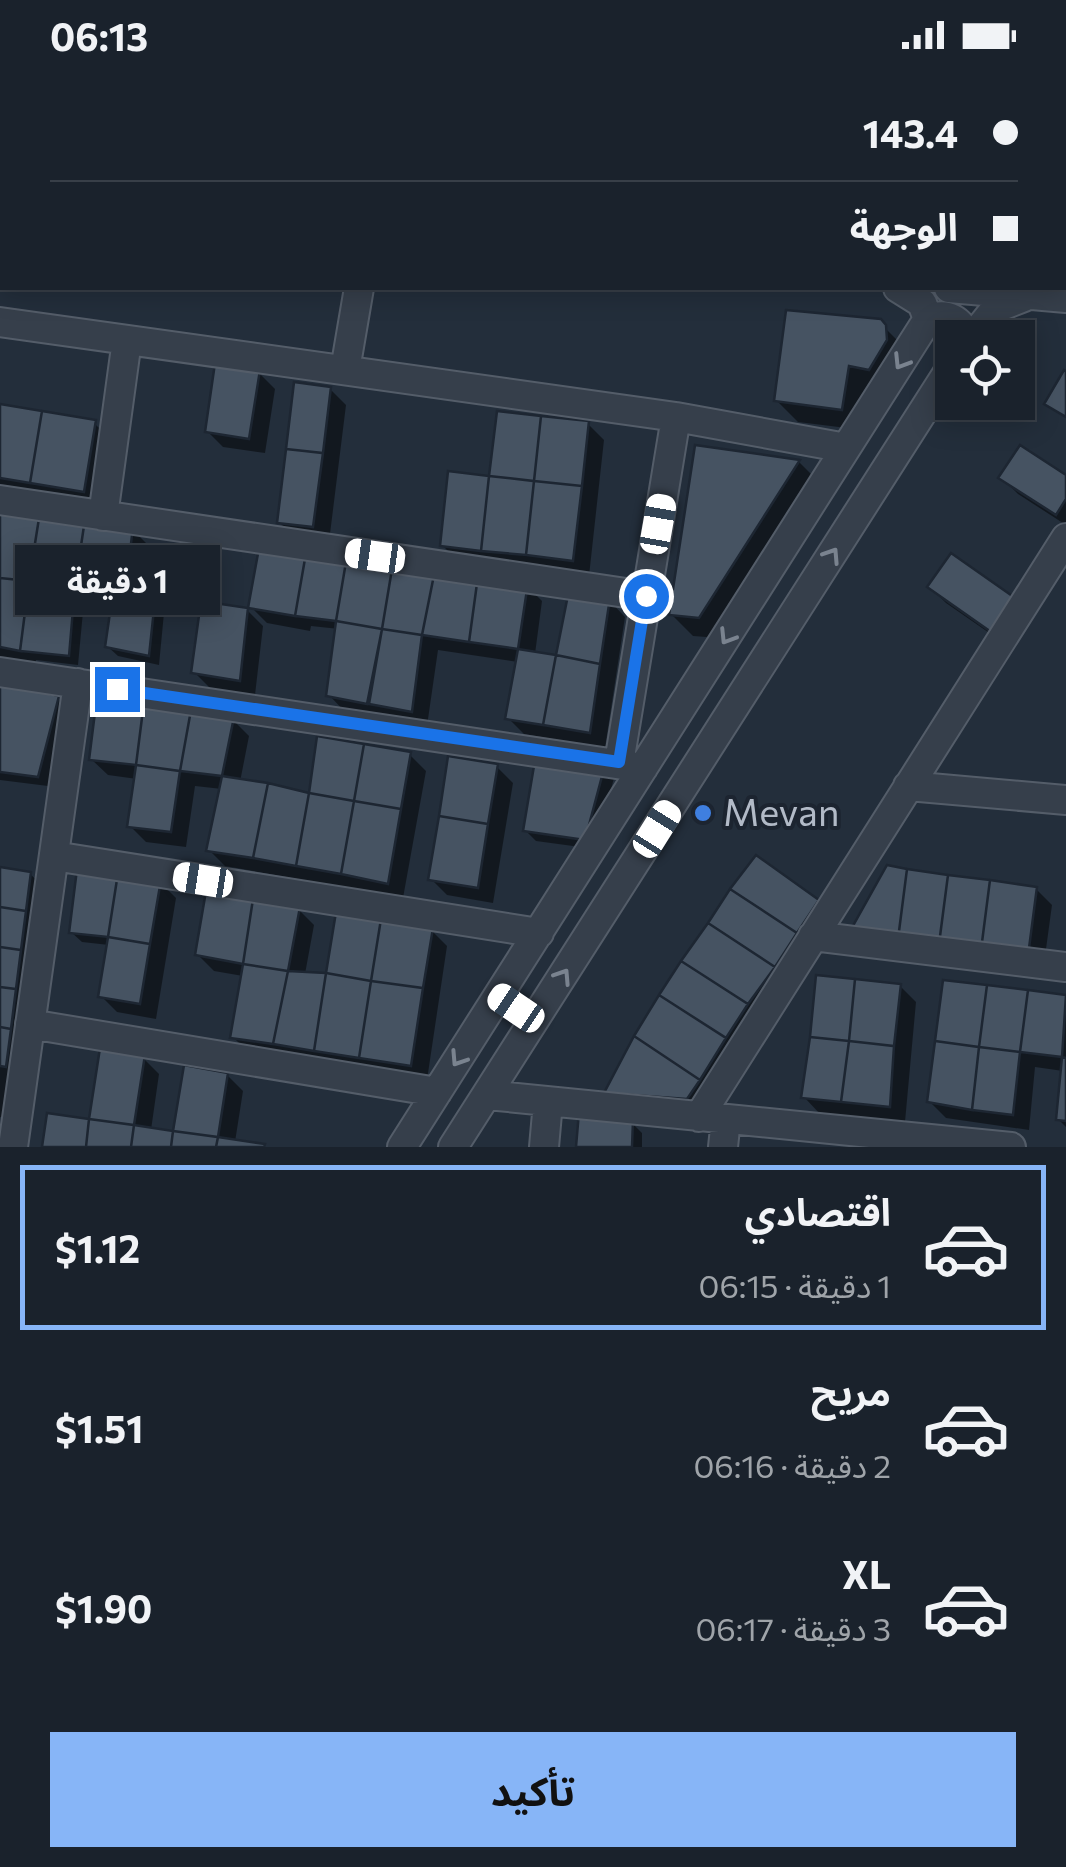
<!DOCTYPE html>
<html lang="ar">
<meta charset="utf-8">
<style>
body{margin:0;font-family:Commissioner,"Noto Sans Arabic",sans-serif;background:#272f38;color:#f1f3f6;direction:rtl;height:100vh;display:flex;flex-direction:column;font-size:38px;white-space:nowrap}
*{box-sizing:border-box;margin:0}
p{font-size:32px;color:#9fa4a9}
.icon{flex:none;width:55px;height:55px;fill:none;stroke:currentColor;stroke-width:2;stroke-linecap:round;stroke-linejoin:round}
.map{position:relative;height:1077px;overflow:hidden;direction:ltr}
.side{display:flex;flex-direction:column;background:#1a222c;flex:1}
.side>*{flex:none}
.hud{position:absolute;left:0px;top:0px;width:1068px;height:220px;box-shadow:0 5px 25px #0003,0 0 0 2px #383f48;direction:rtl;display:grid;align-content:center;height:220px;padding:0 50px;background:#1a222c}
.tools{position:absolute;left:935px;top:250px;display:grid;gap:20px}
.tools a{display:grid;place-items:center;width:100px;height:100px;border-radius:0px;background:#1a222c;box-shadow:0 5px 25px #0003,0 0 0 2px #383f48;font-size:50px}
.end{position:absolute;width:45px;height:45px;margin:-22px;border:12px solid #1a73e8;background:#fff;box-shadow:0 0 0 5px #fff}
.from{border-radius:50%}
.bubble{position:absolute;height:70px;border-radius:0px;background:#1a222c;box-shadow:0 5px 25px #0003,0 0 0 2px #383f48;font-size:32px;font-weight:700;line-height:70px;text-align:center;direction:rtl}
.car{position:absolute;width:30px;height:60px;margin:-30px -15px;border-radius:12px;box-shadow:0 0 8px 2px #0007;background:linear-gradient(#fff 24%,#345 0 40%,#fff 0 76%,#345 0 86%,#fff 0)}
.hud b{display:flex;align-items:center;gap:35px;height:95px;font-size:38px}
.hud b+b{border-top:2px solid #383f48}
.hud i{width:25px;height:25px;background:#f1f3f6}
ul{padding:18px 0 0;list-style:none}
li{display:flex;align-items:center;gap:30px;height:165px;margin:0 20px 15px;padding:0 30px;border:5px solid transparent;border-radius:0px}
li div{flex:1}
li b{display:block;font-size:38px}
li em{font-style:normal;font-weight:700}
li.active{border-color:#87b5f7}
li>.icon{width:90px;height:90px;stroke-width:1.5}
.primary-button{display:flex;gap:20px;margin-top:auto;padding:20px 50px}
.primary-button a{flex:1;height:115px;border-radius:0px;background:#87b5f7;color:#111;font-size:40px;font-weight:700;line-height:115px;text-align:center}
.status{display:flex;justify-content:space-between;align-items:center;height:70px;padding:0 50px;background:#1a222c;direction:ltr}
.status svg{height:28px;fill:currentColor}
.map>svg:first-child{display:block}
</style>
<div class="status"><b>06:13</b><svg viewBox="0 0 49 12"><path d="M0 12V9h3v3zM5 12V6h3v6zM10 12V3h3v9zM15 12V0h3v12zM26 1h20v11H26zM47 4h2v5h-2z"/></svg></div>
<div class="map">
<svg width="1066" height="1077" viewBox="0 0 1066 1077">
<rect width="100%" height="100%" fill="#232e3b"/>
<!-- shadow -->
<path fill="#0007" d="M0,0H49L2,2V33Z
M375,0H555L373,2Z
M854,0H1066V191L1065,2H852Z
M879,252L901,274L863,360L798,352L776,330Z
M259,303L275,319L265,383L223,377L207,361Z
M330,319L346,335L329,472L295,468L279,452Z
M0,347L94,353L110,369L99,436L7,421L0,414Z
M588,354L604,370L589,506L458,491L442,475L492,409Z
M697,378L799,392L820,413L720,568L693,566L671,544Z
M1002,408H1066V455L1018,424Z
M0,441L132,459L148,475L141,530L153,533L164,543L159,595L118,586L107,576L114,535L84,531L78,595L36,590V595L0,589Z
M526,515L542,531L535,584L559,587L609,530L625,547L605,678L524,664L508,648L518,592L438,580L427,656L345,642L329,625L339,559L311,556L310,561L267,553L251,537Z
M930,517L1016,532L1032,548L1011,578L946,533Z
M247,540L263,556L255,625L210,618L194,602Z
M0,614L57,628L68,638L48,716L0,710Z
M233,650L249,666L240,712L311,726L410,685L426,701L403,828L225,796L209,780L222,719L195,716L186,777L146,772L130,756L137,709L108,705L91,689Z
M497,697L513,713L493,833L447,825L431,809Z
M603,698L614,708L595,779L536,771L525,760Z
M0,800L30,804L41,814L8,1048L0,1047Z
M160,812L176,828L156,949L117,942L101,926L109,875L82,872L71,862Z
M1036,819L1052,835L1043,901L868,878Z
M817,832L833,848L703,1044L622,1038L607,1022Z
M298,839L314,855L305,904L325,906L431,860L447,876L427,1010L249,983L233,967L243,906L214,901L198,885Z
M945,913L1066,928V1057L1058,1049L1063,1001L1035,997L1029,1060L946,1048L929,1031Z
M900,916L916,932L905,1052L820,1044L804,1027Z
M143,988L159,1004L151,1060L176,1064L227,1005L243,1021L235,1072L264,1077H44L92,1052Z
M631,1052L642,1063V1077H579Z"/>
<!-- building -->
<path fill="#465362" stroke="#1d2632" stroke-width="2.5" d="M372,0H520L370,2Z
M851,0H1066L1065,121V2H849Z
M786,240L881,249L886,255L887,270L869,300L849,296L842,340L774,331Z
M215,293L260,300L249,369L205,362Z
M1064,300L1066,301V347L1044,334Z
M294,312L331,317L323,383L286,379Z
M0,334L42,341L30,413L0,408Z
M42,341L96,350L84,422L30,413Z
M497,341L541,346L534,411L489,406Z
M541,346L589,351L582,416L534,411Z
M695,375L800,390L699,548L669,545Z
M1020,375L1066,405V429L1056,445L998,408Z
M286,379L323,383L313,457L277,453Z
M448,401L489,406L481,481L440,476Z
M489,406L534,411L526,485L481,481Z
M534,411L582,416L573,491L526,485Z
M0,437L40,442L29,511L0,508Z
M40,442L85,449L75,516L29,511Z
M85,449L133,457L125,524L75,516Z
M259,478L306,483L295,546L248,538Z
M306,483L347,486L336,551L295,546Z
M951,483L1018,530L994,564L927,517Z
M347,486L393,493L382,559L336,551Z
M393,493L435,500L422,565L382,559Z
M435,500L478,506L469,572L422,565Z
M478,506L528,513L518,579L469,572Z
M0,508L29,511L20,581L0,577Z
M29,511L75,516L69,586L20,581Z
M569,520L610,528L600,594L556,585Z
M113,522L155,530L149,586L105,577Z
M201,531L248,538L240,611L191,603Z
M336,551L382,559L367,634L326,626Z
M382,559L422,565L412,642L369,634Z
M518,579L556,585L543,655L505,649Z
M556,585L600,594L590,663L543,655Z
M0,612L59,626L38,707L0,702Z
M97,626L144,632L136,695L89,690Z
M144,632L191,640L180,701L136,695Z
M191,640L234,647L222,706L180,701Z
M317,666L364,674L354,731L309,723Z
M364,674L411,682L401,739L354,731Z
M536,684L605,695L585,770L523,761Z
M448,686L498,694L488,754L439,746Z
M136,695L180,701L171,762L127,757Z
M222,706L268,713L253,788L206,781Z
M268,713L309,723L296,796L253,788Z
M309,723L354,731L341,804L296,796Z
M354,731L401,739L388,814L341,804Z
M439,746L488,754L478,818L428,810Z
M756,785L819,830L797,863L730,819Z
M887,795L907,799L898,869L849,863Z
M0,797L31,802L26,841L0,837Z
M77,799L118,803L108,867L69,863Z
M907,799L948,805L939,874L898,869Z
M118,803L161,810L150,874L108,867Z
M948,805L990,810L981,880L939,874Z
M990,810L1037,817L1028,886L981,880Z
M730,819L797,863L775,897L708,853Z
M206,821L253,829L243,894L195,885Z
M253,829L300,837L288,901L243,894Z
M0,837L26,841L21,880L0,877Z
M336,842L381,849L371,911L326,903Z
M381,849L433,858L423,918L371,911Z
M708,853L775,897L748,934L681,891Z
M108,867L150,874L140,934L98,927Z
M0,877L21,880L16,919L0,917Z
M681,891L748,934L726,968L659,925Z
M243,894L288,901L273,974L230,968Z
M288,901L326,903L314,981L273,974Z
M326,903L371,911L359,988L314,981Z
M816,905L855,909L849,971L810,967Z
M855,909L901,914L894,976L849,971Z
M943,910L987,915L979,977L935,971Z
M371,911L423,918L411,996L359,988Z
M987,915L1028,920L1020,982L979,977Z
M0,917L16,919L11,959L0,957Z
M1028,920L1066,925L1062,987L1020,982Z
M659,925L726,968L700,1010L634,966Z
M0,957L11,959L6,997L0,996Z
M634,966L700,1010L687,1029L604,1023Z
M810,967L849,971L841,1032L801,1028Z
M849,971L894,976L890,1037L841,1032Z
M935,971L979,977L972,1040L927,1032Z
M979,977L1020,982L1013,1045L972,1040Z
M100,978L145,985L134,1055L89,1049Z
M1062,987L1066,988V1051L1056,1050Z
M184,995L228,1003L218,1067L173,1061Z
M579,1042L633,1050L632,1077H576Z
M47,1043L89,1049L86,1077H42Z
M89,1049L134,1055L131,1077H86Z
M134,1055L173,1061L171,1077H131Z
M173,1061L218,1067L216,1077H171Z
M218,1067L265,1074L264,1077H216Z"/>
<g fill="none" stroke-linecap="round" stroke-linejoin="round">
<defs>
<path id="minor" d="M697,0L701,2
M71,2L72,0
M276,2L278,0
M571,2L573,0
M750,2L751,0
M804,2L805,0
M0,88H2
M0,120L2,121
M1065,186H1066
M949,218L1066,228
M928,249C947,242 961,249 967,268
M0,252L676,347L846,378
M972,268L996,238L1024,227
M345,300L359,218
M0,430L646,526
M103,446L127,270
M0,602L643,698
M619,693L676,347
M908,716L1066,730
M54,786L539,863
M813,866L1066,897
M30,954L437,1022
M487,1025L1011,1077
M699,1047L1066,468
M13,1077L78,613
M402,1077L928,249L922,233L898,218
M453,1077L952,296
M544,1077L548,1032
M723,1077L726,1049"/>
</defs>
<!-- minor casing -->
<use href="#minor" stroke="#545d69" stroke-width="32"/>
<!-- minor -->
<use href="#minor" stroke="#363f4b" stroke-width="28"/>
</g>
<!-- one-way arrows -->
<defs><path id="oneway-chevron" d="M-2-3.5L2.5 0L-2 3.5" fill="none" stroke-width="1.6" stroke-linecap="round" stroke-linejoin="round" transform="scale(2.5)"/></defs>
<g stroke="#7a838f">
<use href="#oneway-chevron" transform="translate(901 292) rotate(122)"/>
<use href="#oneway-chevron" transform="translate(832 485) rotate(-57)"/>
<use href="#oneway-chevron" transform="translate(727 567) rotate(122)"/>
<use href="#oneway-chevron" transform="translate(563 906) rotate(-57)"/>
<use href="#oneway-chevron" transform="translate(458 989) rotate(123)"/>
</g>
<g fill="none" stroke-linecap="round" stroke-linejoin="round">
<!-- route -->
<path stroke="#1a73e8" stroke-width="12" d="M117,619L619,692L646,526"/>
</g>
<!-- markers -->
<circle fill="#3f7fe0" stroke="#1c2430" stroke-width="4" cx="703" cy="743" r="10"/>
<g text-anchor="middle" stroke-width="8" stroke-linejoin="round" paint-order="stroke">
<!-- poi labels -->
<g font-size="38" fill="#b2bac7" stroke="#1c2430" text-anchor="start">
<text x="723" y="756">Mevan</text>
</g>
</g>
</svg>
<div class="tools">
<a><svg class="icon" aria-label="locate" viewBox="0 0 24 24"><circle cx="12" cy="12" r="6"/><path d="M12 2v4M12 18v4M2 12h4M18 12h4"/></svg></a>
</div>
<i class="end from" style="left:646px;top:526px"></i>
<i class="end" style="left:117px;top:619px"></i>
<div class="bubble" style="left:15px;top:475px;width:205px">1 دقيقة</div>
<i class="car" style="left:658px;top:454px;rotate:10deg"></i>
<i class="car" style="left:375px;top:486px;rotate:278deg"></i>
<i class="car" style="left:657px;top:759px;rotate:32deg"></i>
<i class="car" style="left:203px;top:810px;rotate:279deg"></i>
<i class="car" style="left:516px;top:938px;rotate:304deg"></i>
<div class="hud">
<b><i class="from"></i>143.4</b>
<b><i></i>الوجهة</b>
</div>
</div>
<section class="side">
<ul>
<li class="active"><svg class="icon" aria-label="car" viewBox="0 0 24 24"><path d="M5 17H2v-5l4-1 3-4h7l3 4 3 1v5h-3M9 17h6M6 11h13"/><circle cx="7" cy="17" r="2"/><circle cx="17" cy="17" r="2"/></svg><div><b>اقتصادي</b><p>1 دقيقة · 06:15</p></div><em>$1.12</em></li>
<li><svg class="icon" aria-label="car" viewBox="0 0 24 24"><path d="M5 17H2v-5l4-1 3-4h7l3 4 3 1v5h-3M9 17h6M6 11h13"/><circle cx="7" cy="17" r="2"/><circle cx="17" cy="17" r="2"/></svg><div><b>مريح</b><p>2 دقيقة · 06:16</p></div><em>$1.51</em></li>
<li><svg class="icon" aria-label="car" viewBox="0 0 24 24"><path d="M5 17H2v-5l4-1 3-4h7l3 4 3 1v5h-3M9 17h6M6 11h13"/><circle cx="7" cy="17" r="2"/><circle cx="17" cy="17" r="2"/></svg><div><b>XL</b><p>3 دقيقة · 06:17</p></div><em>$1.90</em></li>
</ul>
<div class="primary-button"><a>تأكيد</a></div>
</section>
